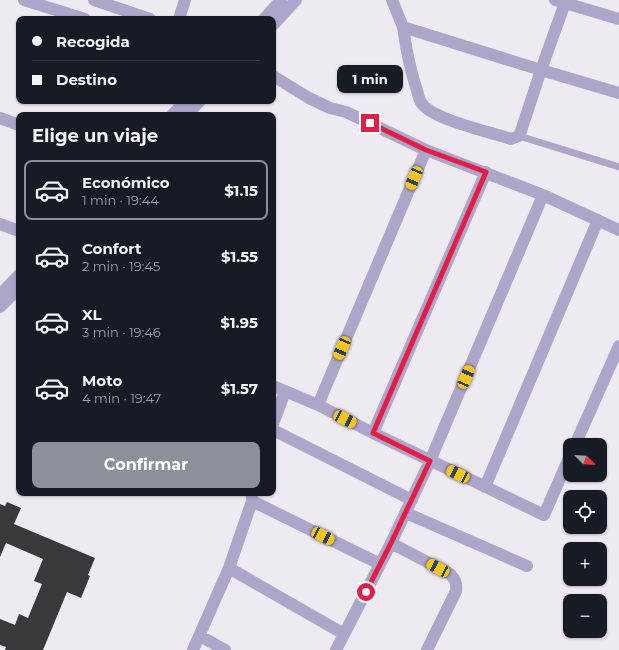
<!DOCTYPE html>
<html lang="es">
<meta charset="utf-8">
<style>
body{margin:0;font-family:Montserrat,sans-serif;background:#20242c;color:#f1f3f6;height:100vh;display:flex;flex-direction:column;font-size:15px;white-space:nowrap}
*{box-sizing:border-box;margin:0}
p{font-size:13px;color:#9ea1a6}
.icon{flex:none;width:22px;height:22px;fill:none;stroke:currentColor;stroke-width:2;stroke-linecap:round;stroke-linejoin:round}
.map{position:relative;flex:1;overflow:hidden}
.drawer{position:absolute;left:16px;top:112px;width:260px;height:384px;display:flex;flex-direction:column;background:#171b24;border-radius:8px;box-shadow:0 1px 3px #0004}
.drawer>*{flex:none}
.guide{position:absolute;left:16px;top:16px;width:260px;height:88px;border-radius:8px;box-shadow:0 1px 3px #0004;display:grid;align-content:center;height:88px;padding:0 16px;background:#171b24}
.needle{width:26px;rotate:114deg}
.controls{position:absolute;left:563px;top:438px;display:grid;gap:8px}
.controls a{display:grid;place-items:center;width:44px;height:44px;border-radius:8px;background:#171b24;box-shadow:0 1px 3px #0004;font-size:20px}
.end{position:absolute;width:18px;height:18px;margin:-9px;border:5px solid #e11d48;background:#fff;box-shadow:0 0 0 2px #fff}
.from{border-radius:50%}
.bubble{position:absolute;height:28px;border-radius:8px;background:#171b24;box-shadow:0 1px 3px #0004;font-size:13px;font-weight:700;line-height:28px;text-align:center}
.car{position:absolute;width:12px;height:24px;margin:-12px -6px;border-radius:5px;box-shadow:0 0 3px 1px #0007;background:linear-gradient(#f5c518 24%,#345 0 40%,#f5c518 0 76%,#345 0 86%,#f5c518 0)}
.guide b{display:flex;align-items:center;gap:14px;height:38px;font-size:15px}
.guide b+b{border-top:1px solid #363941}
.guide i{width:10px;height:10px;background:#f1f3f6}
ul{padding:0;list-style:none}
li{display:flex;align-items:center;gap:12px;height:60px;margin:0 8px 6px;padding:0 8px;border:2px solid transparent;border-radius:8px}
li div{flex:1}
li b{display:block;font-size:15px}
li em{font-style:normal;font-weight:700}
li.current{border-color:#8c9099}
li>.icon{width:36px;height:36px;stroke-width:1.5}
h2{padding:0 16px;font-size:18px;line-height:48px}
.cta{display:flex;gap:8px;margin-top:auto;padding:8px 16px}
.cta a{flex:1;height:46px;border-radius:8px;background:#8c9099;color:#fff;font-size:16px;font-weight:700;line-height:46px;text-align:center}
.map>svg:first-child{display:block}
</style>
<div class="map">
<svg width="619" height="650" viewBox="0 0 619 650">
<rect width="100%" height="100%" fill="#efe9f2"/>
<!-- building -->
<path fill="#3b373d" d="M7,502L21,508L14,524L95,558L88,575L90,576L81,598L67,592L43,650H5L6,647L0,645V619L15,625L19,614L28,618L42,584L34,581L43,559L6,543L0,557V504L5,506Z"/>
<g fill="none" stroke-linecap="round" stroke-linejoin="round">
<!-- service -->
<path stroke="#aca6c9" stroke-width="7" d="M519,136L619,167"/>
<!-- minor -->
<path stroke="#aca6c9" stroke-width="12" d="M24,0L85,19
M94,0L150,19
M392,0L403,27L541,70L619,93
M555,0L619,19
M179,19L185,0
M264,19L281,0
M273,25L296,0
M403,27C406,48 410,70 417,90C418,95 419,101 423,105C436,120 490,132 511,139L519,136L521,131L541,70L566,0
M273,76L309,98L330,108L346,112L426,150L543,195L619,230
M172,115L186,101
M186,115L200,101
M0,118L19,125
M0,224L19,231
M0,295L19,275
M0,307L19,288
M273,386L318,405L373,433L544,515L570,456
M318,405L426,150
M273,424L285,392
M273,430L412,500
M373,433L486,172
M575,445L619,346
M485,487L598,220
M252,501L380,564
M406,513L527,566
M391,543L450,574C455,579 457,583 456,591L427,650
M229,568L344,634
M200,636L225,650
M193,650L229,568L252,501V493
M336,650L391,543L430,461L543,195"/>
</g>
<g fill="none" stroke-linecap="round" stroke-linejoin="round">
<!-- route -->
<path stroke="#e11d48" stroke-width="5" d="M366,592L391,543L430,461L373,433L486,172L426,150L370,123"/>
</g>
</svg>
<div class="controls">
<a><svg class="needle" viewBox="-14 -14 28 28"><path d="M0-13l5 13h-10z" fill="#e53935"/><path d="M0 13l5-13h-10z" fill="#9ea1a6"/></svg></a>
<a><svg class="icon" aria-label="locate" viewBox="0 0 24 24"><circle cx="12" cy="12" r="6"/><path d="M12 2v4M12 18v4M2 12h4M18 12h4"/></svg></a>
<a>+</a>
<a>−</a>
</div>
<i class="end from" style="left:366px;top:592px"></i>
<i class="end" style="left:370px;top:123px"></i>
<div class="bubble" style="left:337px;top:65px;width:66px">1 min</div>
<i class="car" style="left:414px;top:178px;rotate:203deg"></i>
<i class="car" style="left:342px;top:348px;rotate:203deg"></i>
<i class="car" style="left:466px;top:377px;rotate:23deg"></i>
<i class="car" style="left:345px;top:419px;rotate:117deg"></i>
<i class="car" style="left:458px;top:474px;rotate:296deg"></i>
<i class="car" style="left:323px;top:536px;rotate:116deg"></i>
<i class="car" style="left:438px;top:568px;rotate:298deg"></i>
<div class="guide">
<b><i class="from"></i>Recogida</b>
<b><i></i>Destino</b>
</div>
<section class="drawer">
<h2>Elige un viaje</h2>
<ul>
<li class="current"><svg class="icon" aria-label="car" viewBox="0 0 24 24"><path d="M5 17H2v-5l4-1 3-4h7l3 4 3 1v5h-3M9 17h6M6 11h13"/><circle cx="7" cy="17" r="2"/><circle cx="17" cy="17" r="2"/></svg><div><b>Económico</b><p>1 min · 19:44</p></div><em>$1.15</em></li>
<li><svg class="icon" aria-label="car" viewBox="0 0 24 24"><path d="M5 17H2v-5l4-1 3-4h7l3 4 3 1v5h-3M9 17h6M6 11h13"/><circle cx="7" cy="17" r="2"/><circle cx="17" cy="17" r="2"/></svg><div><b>Confort</b><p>2 min · 19:45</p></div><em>$1.55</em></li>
<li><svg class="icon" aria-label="car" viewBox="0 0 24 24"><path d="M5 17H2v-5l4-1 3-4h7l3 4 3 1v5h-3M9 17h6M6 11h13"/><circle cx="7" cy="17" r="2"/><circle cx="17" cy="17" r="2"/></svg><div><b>XL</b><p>3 min · 19:46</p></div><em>$1.95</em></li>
<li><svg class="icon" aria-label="car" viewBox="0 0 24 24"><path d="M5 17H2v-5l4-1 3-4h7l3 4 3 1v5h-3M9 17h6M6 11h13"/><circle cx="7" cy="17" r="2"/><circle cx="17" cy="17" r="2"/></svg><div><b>Moto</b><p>4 min · 19:47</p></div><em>$1.57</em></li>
</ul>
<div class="cta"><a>Confirmar</a></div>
</section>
</div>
